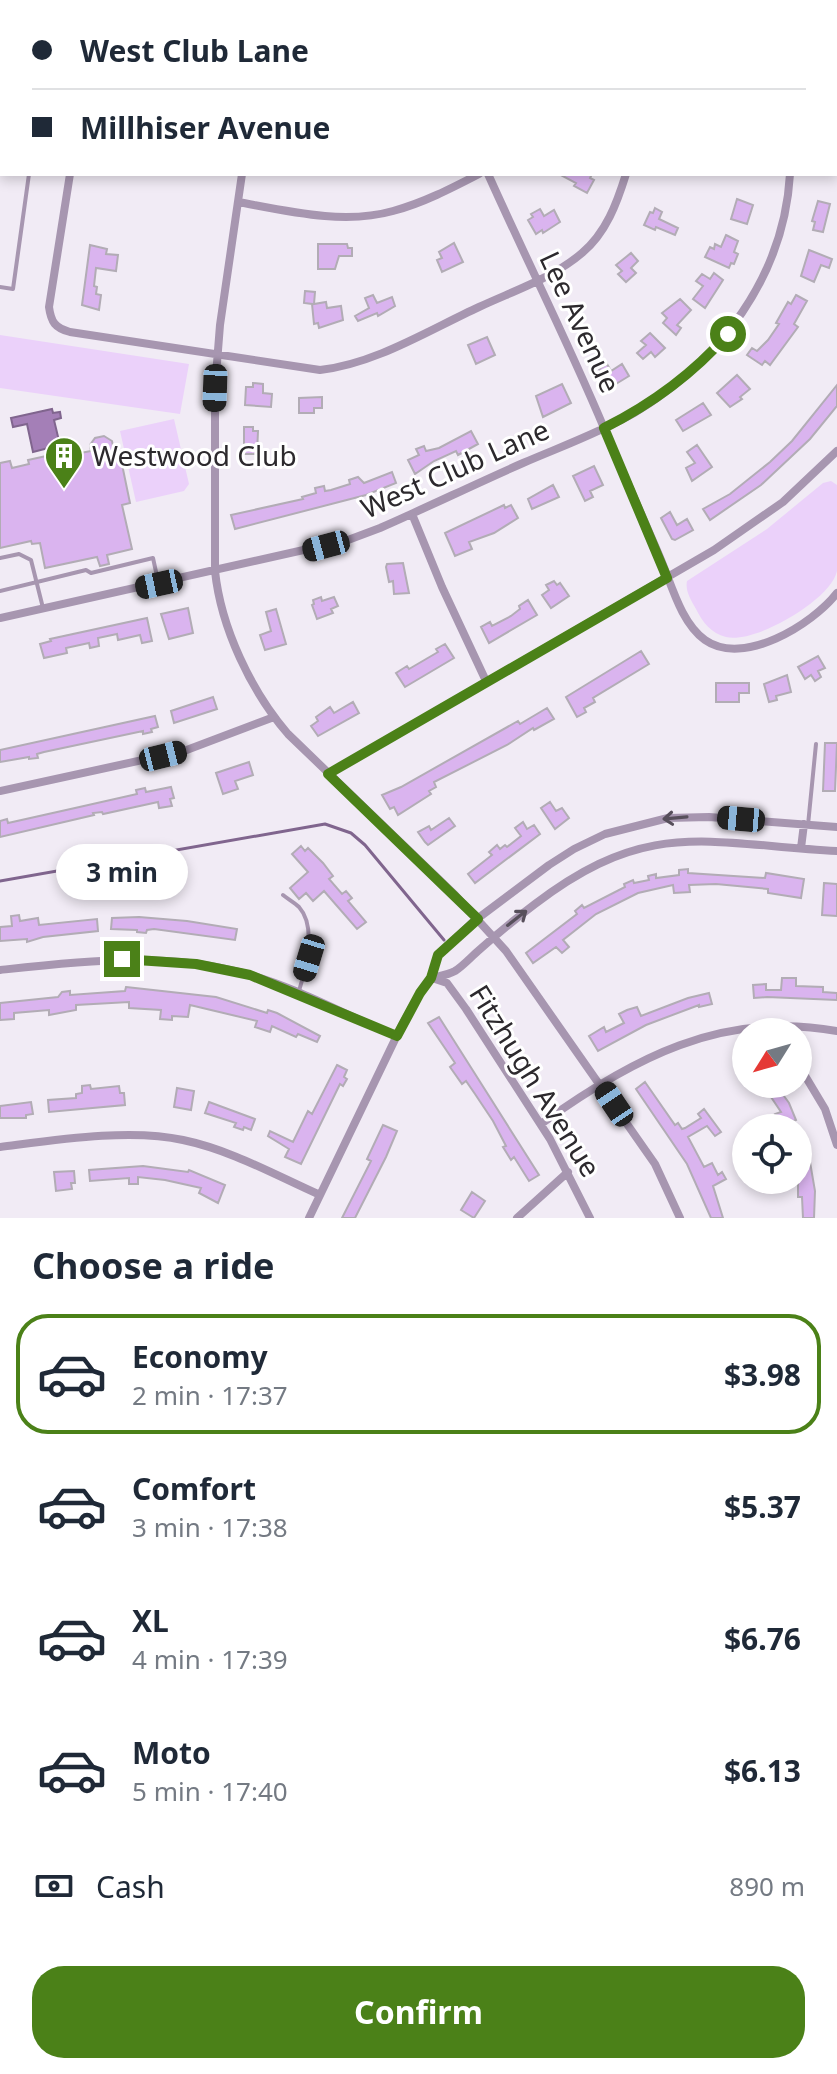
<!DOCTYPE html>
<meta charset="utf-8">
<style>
body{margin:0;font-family:"Noto Sans",sans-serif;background:#f6f6f7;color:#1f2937;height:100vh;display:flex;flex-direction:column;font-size:30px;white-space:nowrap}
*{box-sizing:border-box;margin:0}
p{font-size:26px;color:#747a83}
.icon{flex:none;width:44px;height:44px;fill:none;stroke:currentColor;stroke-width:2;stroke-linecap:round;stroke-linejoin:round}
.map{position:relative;height:1218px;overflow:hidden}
.panel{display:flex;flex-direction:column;background:#fff;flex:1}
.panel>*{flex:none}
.guide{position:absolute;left:0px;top:0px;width:838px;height:176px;box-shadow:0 4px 12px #0003;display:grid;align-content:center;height:176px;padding:0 32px;background:#fff}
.needle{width:52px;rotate:233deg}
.tools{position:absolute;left:732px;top:1018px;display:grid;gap:16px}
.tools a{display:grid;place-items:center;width:80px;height:80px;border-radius:50%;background:#fff;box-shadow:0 4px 12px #0003;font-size:40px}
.end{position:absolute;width:36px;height:36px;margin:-18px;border:10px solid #4b8118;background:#fff;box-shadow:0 0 0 4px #fff}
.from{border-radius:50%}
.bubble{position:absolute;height:56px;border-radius:28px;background:#fff;box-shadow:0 4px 12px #0003;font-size:26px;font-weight:700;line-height:56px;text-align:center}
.car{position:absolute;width:24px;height:48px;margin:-24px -12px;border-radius:10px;box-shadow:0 0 6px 2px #0007;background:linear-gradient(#222 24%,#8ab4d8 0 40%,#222 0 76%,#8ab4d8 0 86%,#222 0)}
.guide b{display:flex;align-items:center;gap:28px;height:76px;font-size:30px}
.guide b+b{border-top:2px solid #e0e1e3}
.guide i{width:20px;height:20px;background:#1f2937}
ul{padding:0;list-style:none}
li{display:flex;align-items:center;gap:24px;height:120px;margin:0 16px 12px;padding:0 16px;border:4px solid transparent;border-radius:32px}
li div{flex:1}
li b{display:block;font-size:30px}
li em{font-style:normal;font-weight:700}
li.active{border-color:#4b8118}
li>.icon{width:72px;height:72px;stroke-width:1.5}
h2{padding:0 32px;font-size:36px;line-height:96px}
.pay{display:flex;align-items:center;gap:20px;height:88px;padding:0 32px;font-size:30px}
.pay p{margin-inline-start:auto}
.primary-button{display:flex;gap:16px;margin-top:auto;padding:16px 32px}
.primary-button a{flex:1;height:92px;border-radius:32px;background:#4b8118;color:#fff;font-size:32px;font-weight:700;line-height:92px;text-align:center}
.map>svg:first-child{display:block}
</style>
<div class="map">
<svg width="837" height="1218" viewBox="0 0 837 1218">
<rect width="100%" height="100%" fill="#f1ebf5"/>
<!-- green -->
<path fill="#ebd1fa" d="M0,335L189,364L180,414L0,388Z
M174,419L189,484L184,491L136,502L120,431Z
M831,481L837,485C837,508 837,550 837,571C831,600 755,644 726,637C711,633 703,623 696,609C691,600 685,591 687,581L767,529L823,483Z"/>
<!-- water -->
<path fill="#a47fb7" stroke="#80658e" stroke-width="2" d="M52,409L53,413L60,412L61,418L54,420L60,445L33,452L27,424L13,427L11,418Z"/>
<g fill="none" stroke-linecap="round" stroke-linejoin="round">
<!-- stream -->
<path stroke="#80658e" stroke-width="3" d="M0,881L325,824L351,833L365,845L444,940"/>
</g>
<!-- building -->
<path fill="#dab4ef" stroke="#b2acb5" stroke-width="2" d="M559,174H592L590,178L594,180L587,193L574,186L576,183Z
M737,199L753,205L747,224L731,219Z
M818,201L830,204L823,232L813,230L815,222L812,221Z
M655,208L662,212L659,219L678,228L675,235L656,227L655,230L644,225L650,212L653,213Z
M540,209L544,216L554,210L560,222L543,233L542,230L536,234L528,220L533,217L531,214Z
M726,235L738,241L734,252L738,254L734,264L731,263L729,268L705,257L710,247L714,249L715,244L721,247Z
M454,243L463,262L442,272L437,260L442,258L439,252Z
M318,244H347L348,248H352V256H339L335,269H318Z
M90,245L107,249L106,254L118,255L116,271L96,268L94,286L97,287L96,294L101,295L99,310L82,305Z
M809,250L832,259L829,268L821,265L814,282L801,276Z
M631,253L638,261L631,268L636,273L626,282L618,274L622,271L616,265Z
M714,273L723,280L705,308L693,299L703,286L696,281L702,274L710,279Z
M305,291L315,292L314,304L326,302L327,308L341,306L343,320L319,328L318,323L314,324L312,304L304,303Z
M373,295L377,303L392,297L395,306L378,316L377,313L358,321L355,316L369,308L365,298Z
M796,295L807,301L794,324L798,327L770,365L765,361L762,365L747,355L752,348L757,351L768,340L779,324L776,323L788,302L791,304Z
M680,299L691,310L677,325L681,328L676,335L663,323L667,318L662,313Z
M650,333L665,348L655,357L651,352L643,359L637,353L646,345L641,341Z
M487,337L495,355L476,364L468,345Z
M607,364L611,371L622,364L629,376L611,387L599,369Z
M737,375L750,389L740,397L742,399L730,407L717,393Z
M253,383L263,384V393L272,394L271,407L245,405L246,387H253Z
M562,384L571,403L543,417L536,396Z
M837,385V406L810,439L761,485L710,520L703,509L730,494L770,462L792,441Z
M322,397V408H314V413H299V398Z
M703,403L711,415L683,431L676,420Z
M244,427H253V431H258L257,454H244Z
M471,431L478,444L458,455L456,451L434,461L415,474L408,460L419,455L416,449L424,446L426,451L439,448Z
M104,436L112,441L113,446L118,445L130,503L122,505L132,549L107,555L109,564L100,566L97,557L45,568L40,543L32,544L31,541L0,548V463L10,461L12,468L29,464L28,460L69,451L70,455L91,451L90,445L95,438Z
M697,445L712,467L692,481L686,468L695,463L687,452Z
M594,466L603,485L590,491L593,497L585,501L573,476Z
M392,472L396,483L366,495L235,529L231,515L303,499L302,497L316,493L315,488L324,486L325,491L331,490L350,484L349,480L358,477L364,483Z
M553,485L559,497L532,509L528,499Z
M504,505L505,508L511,505L518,518L494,533L469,542L472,549L455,556L445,533Z
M670,512L677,525L687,519L693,530L675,540L672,539L661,518Z
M403,563L409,593L394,594L393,581L389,582L386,567L387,564Z
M554,581L557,585L560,583L569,596L551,608L542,595L549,590L546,585Z
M321,597L322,601L334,597L338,606L331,609L333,613L317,619L312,605L314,604L313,600Z
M528,600L537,615L489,643L481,627L490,622L492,626L511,616L520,609L519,606Z
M188,608L193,633L169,639L161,614Z
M276,609L286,644L265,650L260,635L271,631L266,612Z
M147,618L152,641L142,643L140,635L118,640L117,634L98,638L99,646L90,648L89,643L66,648L67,653L44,658L40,644L51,641L50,639Z
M445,644L454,658L405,687L396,673L407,666L409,669L438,652L436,649Z
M641,651L649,664L593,698L595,702L584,708L586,712L577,717L566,697Z
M818,656L825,668L818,671L821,677L815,681L811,675L805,679L798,667Z
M787,675L791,692L776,696L777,700L769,702L764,684Z
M716,683H749V693H739V702H716Z
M213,697L217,709L174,723L171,711Z
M353,702L359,713L318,736L311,726L318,721L316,717L330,707L334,713Z
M547,708L554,719L534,730L533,728L507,745L434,782L436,787L429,791L431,794L398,815L394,807L390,809L382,795L401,787L518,721L520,724Z
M155,716L158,727L151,729L152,732L143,734V731L44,752L37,754L38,758L29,759V757L0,762V750Z
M825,743H837L835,791H823Z
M249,762L253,775L235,781L238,789L223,794L216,773Z
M171,787L174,798L170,799L172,806L159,808L158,802L103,814L102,812L93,813L94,815L0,837V821L7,819L8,823L75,808L137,794L136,790L145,788L146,792Z
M550,802L556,811L562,808L569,818L555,829L541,808Z
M449,818L455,826L428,845L425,842L418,832L429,826L431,830Z
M523,822L527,829L534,825L540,834L475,883L468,874L492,855L489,852L497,845L500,849L505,845L507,847L521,836L515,828Z
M301,846L305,851L308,848L323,863L333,876L329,879L342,894L346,891L352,898L348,901L366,922L357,929L324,891L313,901L306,893L299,899L290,888L308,872L292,854Z
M688,869V873L765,878L766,873L804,879L801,898L768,893V889L716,884L689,885L690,892L674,893L673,885L638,893L596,914L563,940L569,947L562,953L556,947L533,963L526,953L577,914L575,911L582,905L584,908L625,887L624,884L633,880L634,883L649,880L648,876L656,874V878L679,875V870Z
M824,883L837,884V916L822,915Z
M19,915L20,921L38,918L39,925L97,919L98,931L43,937L27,942V939L0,941V927L12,926L11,916Z
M139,917L187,921L237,929L235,940L154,929L147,930L146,933L137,932V930L111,929L112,918Z
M782,978H796V986L823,987V992L837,993V1000L767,997L754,998L753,985L766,984V990H781Z
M126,987L216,997L267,1013L268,1010L277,1013L320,1036L317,1042L298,1034L296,1037L272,1026L270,1032L255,1027L257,1021L190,1005L188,1017L172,1016V1020L160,1019L161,1010L129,1008V1002L76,1005V1010L49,1015V1010L14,1013V1019L0,1020V1003L58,997L62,992L70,991V995L125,991Z
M709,993L712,1004L699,1007V1005L646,1025L598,1051L589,1036L604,1027L606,1032L624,1023L619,1014L627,1010L637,1007L641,1016L688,998Z
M439,1017L539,1175L529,1181L514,1157L511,1160L503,1147L506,1146L493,1121L475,1094L466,1081L462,1084L450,1067L455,1063L428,1023Z
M337,1065L347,1070L344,1077L347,1079L343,1086L340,1084L301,1164L285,1157L289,1149L268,1136L270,1131L293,1142L308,1111L312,1114Z
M645,1082L675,1125L678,1123L682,1129L685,1128L701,1118L698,1114L704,1109L721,1132L715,1136L707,1126L688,1137L704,1167L712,1163L718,1175L722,1172L726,1179L713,1186L723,1218H711L687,1164L636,1089Z
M90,1085L91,1089L119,1086L120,1093H124L125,1105L49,1112L48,1100L76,1098V1094L82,1093V1086Z
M776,1085L789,1103L796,1120L785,1125L783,1120L778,1122L775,1114L781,1112L767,1091Z
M177,1088L194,1091L191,1110L174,1107Z
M31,1102L33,1114L26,1115V1118H0V1106Z
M209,1102L255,1119L251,1130L244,1127L243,1130L234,1127L236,1123L205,1113Z
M383,1125L397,1131L386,1157L355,1218H342L371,1161L367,1159Z
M810,1162L815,1191L814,1218H803L802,1197H798V1163Z
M143,1166L188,1172L189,1170L225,1185L218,1203L199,1193L201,1188L165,1180L138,1177V1184H129V1178L90,1181L89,1170Z
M74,1171L75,1183H71L72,1189L56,1191L54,1172Z
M472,1192L485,1201L474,1218L461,1210Z"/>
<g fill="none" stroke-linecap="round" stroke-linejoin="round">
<!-- lane -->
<path stroke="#a796b0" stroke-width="4" d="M0,57L2,58
M0,287L13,289L29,174
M0,558L19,554L31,560L43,608
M0,591L86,570L91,573L153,558L158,581
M808,825L816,744
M283,895C288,899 295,903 299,907C317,927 306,968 299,991"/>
<!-- street -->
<path stroke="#a796b0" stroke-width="8" d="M791,0V2
M96,2L97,0
M269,2V0
M445,2V0
M631,2V0
M70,174L49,307C51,322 55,328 70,332L320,370C375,364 429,330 479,307C513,291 553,278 582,253C606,233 617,203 626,174
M242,174L220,325L215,388V571C221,628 251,691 288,734L455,895L506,951L655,1164L680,1218
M488,174C526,259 568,342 604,428C622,471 641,513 659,555C671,582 680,622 705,640C743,667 812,625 837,593
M238,202C287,211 344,225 393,211C423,203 452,188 479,174
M412,514L442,587L486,681
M0,618L348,540L380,528C428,507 475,484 523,463C560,447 599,433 634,413C720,361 784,277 790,174
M328,774L714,550L783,502L837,451
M0,791L184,751L274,717
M801,848L804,824
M0,970C83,961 168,951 250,975C301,989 348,1017 397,1036
M431,978C439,976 448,975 455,971C463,966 471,957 478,951C496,935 515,919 535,904C649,817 706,844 837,851
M432,978L447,983L466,1009L550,1139L590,1218
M798,1064L825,1109L837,1145
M541,1124C631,1059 722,1010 837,1031
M0,1147C55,1140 130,1128 183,1140C231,1150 275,1175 320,1195
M309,1218L402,1025L420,993L431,978L438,955L473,922L549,865L574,849L605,834L668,818L709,817L837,827
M517,1218L568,1172"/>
<!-- secondary -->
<path stroke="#846d91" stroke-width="12" d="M0,9L2,10
M836,85H837"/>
</g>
<!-- one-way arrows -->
<defs><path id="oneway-shaft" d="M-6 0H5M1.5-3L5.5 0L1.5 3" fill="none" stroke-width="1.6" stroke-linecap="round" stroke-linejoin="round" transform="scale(2)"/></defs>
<g stroke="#574f5b">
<use href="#oneway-shaft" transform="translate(675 818) rotate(175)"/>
<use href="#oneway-shaft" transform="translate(517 918) rotate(-38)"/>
</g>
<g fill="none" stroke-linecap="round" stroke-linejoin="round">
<!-- route -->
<path stroke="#4b8118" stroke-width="10" d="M122,959L196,964L250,975L397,1036L420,993L431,978L438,955L478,919L328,774L667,578L604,428C652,404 692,375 728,334"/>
</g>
<!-- icons -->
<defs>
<symbol id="building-pin" viewBox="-11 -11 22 30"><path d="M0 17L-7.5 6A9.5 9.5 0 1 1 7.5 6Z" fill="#4b8118" stroke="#fff"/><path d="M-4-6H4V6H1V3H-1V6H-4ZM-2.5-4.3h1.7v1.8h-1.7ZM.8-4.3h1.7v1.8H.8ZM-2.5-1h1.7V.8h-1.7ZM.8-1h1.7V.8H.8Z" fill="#fff"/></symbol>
</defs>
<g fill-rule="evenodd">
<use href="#building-pin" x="42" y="434" width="44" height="60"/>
</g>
<g text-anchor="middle" stroke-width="6" stroke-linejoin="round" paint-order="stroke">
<!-- street labels -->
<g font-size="28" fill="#2c292d" stroke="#fff">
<text transform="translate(580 322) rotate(65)" y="10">Lee Avenue</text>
<text transform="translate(455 469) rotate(-24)" y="10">West Club Lane</text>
<text transform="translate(535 1081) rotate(58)" y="10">Fitzhugh Avenue</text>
</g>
<!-- poi labels -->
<g font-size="28" fill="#2c292d" stroke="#fff" text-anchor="start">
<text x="92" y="466">Westwood Club</text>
</g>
</g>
</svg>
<div class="tools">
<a><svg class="needle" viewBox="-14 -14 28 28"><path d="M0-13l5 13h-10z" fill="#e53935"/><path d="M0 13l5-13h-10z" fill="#747a83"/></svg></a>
<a><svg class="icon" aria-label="locate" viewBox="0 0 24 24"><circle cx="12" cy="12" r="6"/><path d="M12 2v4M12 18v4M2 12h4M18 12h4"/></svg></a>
</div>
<i class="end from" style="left:728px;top:334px"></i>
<i class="end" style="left:122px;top:959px"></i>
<div class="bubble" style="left:56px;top:844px;width:132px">3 min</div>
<i class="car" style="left:215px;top:388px;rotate:182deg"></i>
<i class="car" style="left:326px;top:546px;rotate:255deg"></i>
<i class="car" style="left:159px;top:584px;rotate:258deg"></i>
<i class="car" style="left:163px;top:756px;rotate:76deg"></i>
<i class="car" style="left:741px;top:819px;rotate:275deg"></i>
<i class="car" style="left:309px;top:958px;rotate:197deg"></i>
<i class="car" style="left:614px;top:1104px;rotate:326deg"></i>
<div class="guide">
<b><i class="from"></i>West Club Lane</b>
<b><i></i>Millhiser Avenue</b>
</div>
</div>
<section class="panel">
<h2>Choose a ride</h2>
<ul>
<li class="active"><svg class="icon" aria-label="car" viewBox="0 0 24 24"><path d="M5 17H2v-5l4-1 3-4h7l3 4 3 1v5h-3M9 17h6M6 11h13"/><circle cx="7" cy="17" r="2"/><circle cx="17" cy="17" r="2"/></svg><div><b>Economy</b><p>2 min · 17:37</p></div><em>$3.98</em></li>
<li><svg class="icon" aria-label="car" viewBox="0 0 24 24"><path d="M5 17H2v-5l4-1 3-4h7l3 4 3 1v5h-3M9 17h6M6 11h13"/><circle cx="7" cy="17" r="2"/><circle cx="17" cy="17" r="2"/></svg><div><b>Comfort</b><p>3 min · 17:38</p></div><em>$5.37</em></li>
<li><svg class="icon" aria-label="car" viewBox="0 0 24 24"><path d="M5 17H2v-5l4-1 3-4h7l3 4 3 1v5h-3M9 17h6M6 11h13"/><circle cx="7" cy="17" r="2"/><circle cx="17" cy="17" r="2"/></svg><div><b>XL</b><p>4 min · 17:39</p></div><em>$6.76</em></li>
<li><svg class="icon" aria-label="car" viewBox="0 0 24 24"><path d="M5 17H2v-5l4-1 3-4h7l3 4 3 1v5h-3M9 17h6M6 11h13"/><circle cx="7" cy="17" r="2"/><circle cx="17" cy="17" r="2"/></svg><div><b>Moto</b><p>5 min · 17:40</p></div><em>$6.13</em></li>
</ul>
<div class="pay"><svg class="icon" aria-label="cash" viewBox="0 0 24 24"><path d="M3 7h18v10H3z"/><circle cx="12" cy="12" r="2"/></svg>Cash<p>890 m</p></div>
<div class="primary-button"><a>Confirm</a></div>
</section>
